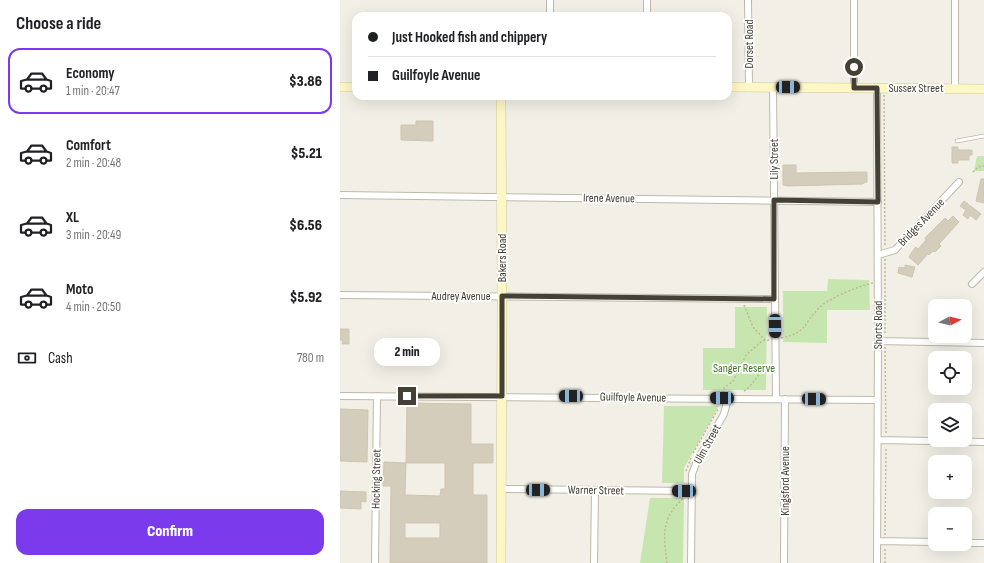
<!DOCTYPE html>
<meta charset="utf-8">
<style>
body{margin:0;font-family:"Sofia Sans Condensed",sans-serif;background:#f6f6f6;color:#202124;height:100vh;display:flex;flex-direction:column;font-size:15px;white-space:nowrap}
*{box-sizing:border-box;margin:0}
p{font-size:13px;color:#757577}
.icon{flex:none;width:22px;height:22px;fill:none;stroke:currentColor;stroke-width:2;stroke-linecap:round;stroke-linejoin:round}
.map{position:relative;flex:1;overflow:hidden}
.details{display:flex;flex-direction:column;background:#fff;width:340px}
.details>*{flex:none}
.hud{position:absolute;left:12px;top:12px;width:380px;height:88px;border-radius:12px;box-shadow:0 4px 16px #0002;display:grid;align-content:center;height:88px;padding:0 16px;background:#fff}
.needle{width:26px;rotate:83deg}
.tools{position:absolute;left:588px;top:299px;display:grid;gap:8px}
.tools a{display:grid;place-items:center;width:44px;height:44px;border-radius:8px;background:#fff;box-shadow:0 4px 16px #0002;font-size:20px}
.end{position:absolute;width:18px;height:18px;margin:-9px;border:5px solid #454035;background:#fff;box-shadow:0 0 0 2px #fff}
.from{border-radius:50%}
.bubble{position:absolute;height:28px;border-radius:12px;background:#fff;box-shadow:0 4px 16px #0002;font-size:13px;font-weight:800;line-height:28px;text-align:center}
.car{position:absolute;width:12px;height:24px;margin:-12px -6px;border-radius:5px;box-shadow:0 0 3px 1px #0007;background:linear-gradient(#222 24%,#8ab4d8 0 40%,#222 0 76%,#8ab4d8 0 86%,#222 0)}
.hud b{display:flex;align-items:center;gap:14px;height:38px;font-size:15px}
.hud b+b{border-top:1px solid #e0e0e0}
.hud i{width:10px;height:10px;background:#202124}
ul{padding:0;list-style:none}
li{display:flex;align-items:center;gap:12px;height:66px;margin:0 8px 6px;padding:0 8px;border:2px solid transparent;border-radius:12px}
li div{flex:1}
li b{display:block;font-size:15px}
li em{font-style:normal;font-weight:800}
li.current{border-color:#7c3aed}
li>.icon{width:36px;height:36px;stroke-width:1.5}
h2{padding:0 16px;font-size:18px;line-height:48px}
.pay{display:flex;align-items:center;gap:10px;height:44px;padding:0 16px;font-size:15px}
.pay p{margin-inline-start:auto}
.cta{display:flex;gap:8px;margin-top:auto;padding:8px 16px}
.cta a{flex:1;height:46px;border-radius:12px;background:#7c3aed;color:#fff;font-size:16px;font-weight:800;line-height:46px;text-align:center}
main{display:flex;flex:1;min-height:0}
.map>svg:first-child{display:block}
</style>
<main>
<section class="details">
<h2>Choose a ride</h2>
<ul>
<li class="current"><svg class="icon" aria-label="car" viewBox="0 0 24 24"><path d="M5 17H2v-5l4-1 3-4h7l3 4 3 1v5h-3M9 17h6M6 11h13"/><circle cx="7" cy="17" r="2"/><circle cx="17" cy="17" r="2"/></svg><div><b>Economy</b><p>1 min · 20:47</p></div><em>$3.86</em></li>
<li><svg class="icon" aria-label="car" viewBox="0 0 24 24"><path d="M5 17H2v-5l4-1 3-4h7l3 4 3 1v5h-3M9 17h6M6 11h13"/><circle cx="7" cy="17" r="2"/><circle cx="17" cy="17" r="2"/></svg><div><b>Comfort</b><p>2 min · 20:48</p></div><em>$5.21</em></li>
<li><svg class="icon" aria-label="car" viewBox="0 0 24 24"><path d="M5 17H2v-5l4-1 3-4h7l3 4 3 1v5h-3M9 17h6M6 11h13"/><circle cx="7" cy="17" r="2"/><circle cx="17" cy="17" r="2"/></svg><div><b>XL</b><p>3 min · 20:49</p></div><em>$6.56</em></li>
<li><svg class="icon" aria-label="car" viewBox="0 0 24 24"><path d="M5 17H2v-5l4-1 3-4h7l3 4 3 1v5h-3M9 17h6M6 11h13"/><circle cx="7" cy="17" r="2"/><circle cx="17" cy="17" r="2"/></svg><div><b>Moto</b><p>4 min · 20:50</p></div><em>$5.92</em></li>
</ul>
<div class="pay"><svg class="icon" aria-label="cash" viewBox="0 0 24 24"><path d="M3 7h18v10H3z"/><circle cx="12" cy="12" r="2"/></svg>Cash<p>780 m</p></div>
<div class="cta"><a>Confirm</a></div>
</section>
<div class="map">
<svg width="644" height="563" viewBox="0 0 644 563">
<rect width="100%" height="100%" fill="#f2f0e6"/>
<!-- green -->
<path fill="#c7e6af" d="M637,156H644V171H634Z
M488,279L529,280L530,310H487V343L443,342V291H487Z
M395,307H427L426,390H363V348H395Z
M324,406H379L344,468V483H322Z
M310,498H344L343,563H300Z"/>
<!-- building -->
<path fill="#d4cdbb" stroke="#cec5af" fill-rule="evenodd" d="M76,121H93V141L61,140V125H76Z
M612,147H618V150H632V155H629V160H618V163H612Z
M443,165H456V173L527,172V182L523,183V184L448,186L443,185Z
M641,179H644V203L636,201Z
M624,201L641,214L636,220L630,215L628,219L623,215L626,210L620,206Z
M613,216L619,222L599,244L601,246L595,252L593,251L589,255L588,254L578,265L569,257L572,252L576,247L578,249L586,240L585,238L605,218L608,221Z
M565,265L575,267L572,277L558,273L559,267L565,268Z
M0,329H9V344H2L3,340H0Z
M67,403L131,404V444H153V463H133V495H147V563H50L51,486H43L44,462L66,463L65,495L100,496L101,489H105V463H66ZM65,523H100V538H65Z
M0,409L28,410L27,462L0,461Z
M0,491L26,492V502L21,501V509L0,508Z"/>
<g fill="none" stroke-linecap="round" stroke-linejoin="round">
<defs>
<path id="lane" d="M617,141L644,136"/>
<path id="street" d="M210,0V16
M307,0V16
M408,0L409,87
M514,0V88
M615,0V88
M433,87L436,398
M537,88L538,341L537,563
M0,195L538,202
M538,255L555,250L619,182
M632,284L644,272
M0,295L434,299
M538,341L644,343
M0,396L538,400
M538,440L644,442
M162,489L351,491
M537,541L595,542
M625,543H644
M35,563L37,396
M254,563L255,490
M351,563L352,474L357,461L384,414L388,398
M444,563L445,399"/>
<path id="secondary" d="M0,87H16
M388,87L644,89
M161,96L162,296L161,563"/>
</defs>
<!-- lane casing -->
<use href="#lane" stroke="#beb9a9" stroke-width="4.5"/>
<!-- street casing -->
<use href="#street" stroke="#beb9a9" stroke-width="8"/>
<!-- secondary casing -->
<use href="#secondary" stroke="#d2c897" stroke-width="10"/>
<!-- path -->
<path stroke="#bfb69a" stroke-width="1.5" stroke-dasharray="2 2" stroke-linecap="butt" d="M544,95L545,247
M633,172L638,167L644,166
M545,259V335
M404,305L413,327L425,340
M441,338C467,333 463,324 479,308C487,299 521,285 533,283
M545,347L546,433
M404,391C415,384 419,370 428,366
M383,393L384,388L393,381L406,355L422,341L430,340
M353,453L378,409
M346,471L351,458
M545,535L546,447
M327,563C325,545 321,527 332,511C335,506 340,502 344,497
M545,563V547"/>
<!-- lane -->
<use href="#lane" stroke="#fff" stroke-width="3"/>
<!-- street -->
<use href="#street" stroke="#fff" stroke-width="6"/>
<!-- secondary -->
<use href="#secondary" stroke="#fdf6c5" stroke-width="9"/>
</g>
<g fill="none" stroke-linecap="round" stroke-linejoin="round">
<!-- route -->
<path stroke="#454035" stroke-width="5" d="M67,396H162V296L434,299V200L538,202L537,88H514V67"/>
</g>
<g text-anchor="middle" stroke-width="3.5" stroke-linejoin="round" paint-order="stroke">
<!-- street labels -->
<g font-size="12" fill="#454035" stroke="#fff">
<text transform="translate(409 44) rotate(-90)" y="4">Dorset Road</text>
<text x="576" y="92">Sussex Street</text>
<text transform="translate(434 159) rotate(-90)" y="4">Lily Street</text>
<text transform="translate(269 198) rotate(1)" y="4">Irene Avenue</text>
<text transform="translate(581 222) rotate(-46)" y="4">Bridges Avenue</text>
<text transform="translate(162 258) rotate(-90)" y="4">Bakers Road</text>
<text x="121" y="300">Audrey Avenue</text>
<text transform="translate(538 325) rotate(-90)" y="4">Shorts Road</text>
<text transform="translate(293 397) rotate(1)" y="4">Guilfoyle Avenue</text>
<text transform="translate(367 444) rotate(-61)" y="4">Ulm Street</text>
<text transform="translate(36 479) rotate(-89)" y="4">Hocking Street</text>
<text transform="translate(445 481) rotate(-90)" y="4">Kingsford Avenue</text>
<text transform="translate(256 490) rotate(1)" y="4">Warner Street</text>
</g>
<!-- park labels -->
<g font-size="12" fill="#3e752a" stroke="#fff">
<text x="404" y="372">Sanger Reserve</text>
</g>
</g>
</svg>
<div class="tools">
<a><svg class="needle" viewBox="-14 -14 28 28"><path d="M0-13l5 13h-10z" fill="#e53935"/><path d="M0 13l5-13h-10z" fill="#757577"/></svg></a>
<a><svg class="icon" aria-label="locate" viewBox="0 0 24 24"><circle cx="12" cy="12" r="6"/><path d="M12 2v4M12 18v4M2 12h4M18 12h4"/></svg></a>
<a><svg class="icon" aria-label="layers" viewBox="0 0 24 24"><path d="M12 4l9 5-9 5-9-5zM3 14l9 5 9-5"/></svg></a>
<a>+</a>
<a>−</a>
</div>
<i class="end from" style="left:514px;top:67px"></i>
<i class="end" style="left:67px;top:396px"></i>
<div class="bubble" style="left:34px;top:338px;width:66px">2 min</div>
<i class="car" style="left:448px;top:87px;rotate:90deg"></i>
<i class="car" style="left:435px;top:326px;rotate:179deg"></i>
<i class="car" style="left:231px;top:396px;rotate:271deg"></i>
<i class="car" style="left:382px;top:398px;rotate:271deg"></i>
<i class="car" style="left:474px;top:399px;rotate:91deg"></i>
<i class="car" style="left:198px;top:490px;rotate:90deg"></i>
<i class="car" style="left:344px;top:491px;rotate:271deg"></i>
<div class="hud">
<b><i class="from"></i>Just Hooked fish and chippery</b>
<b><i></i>Guilfoyle Avenue</b>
</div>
</div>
</main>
